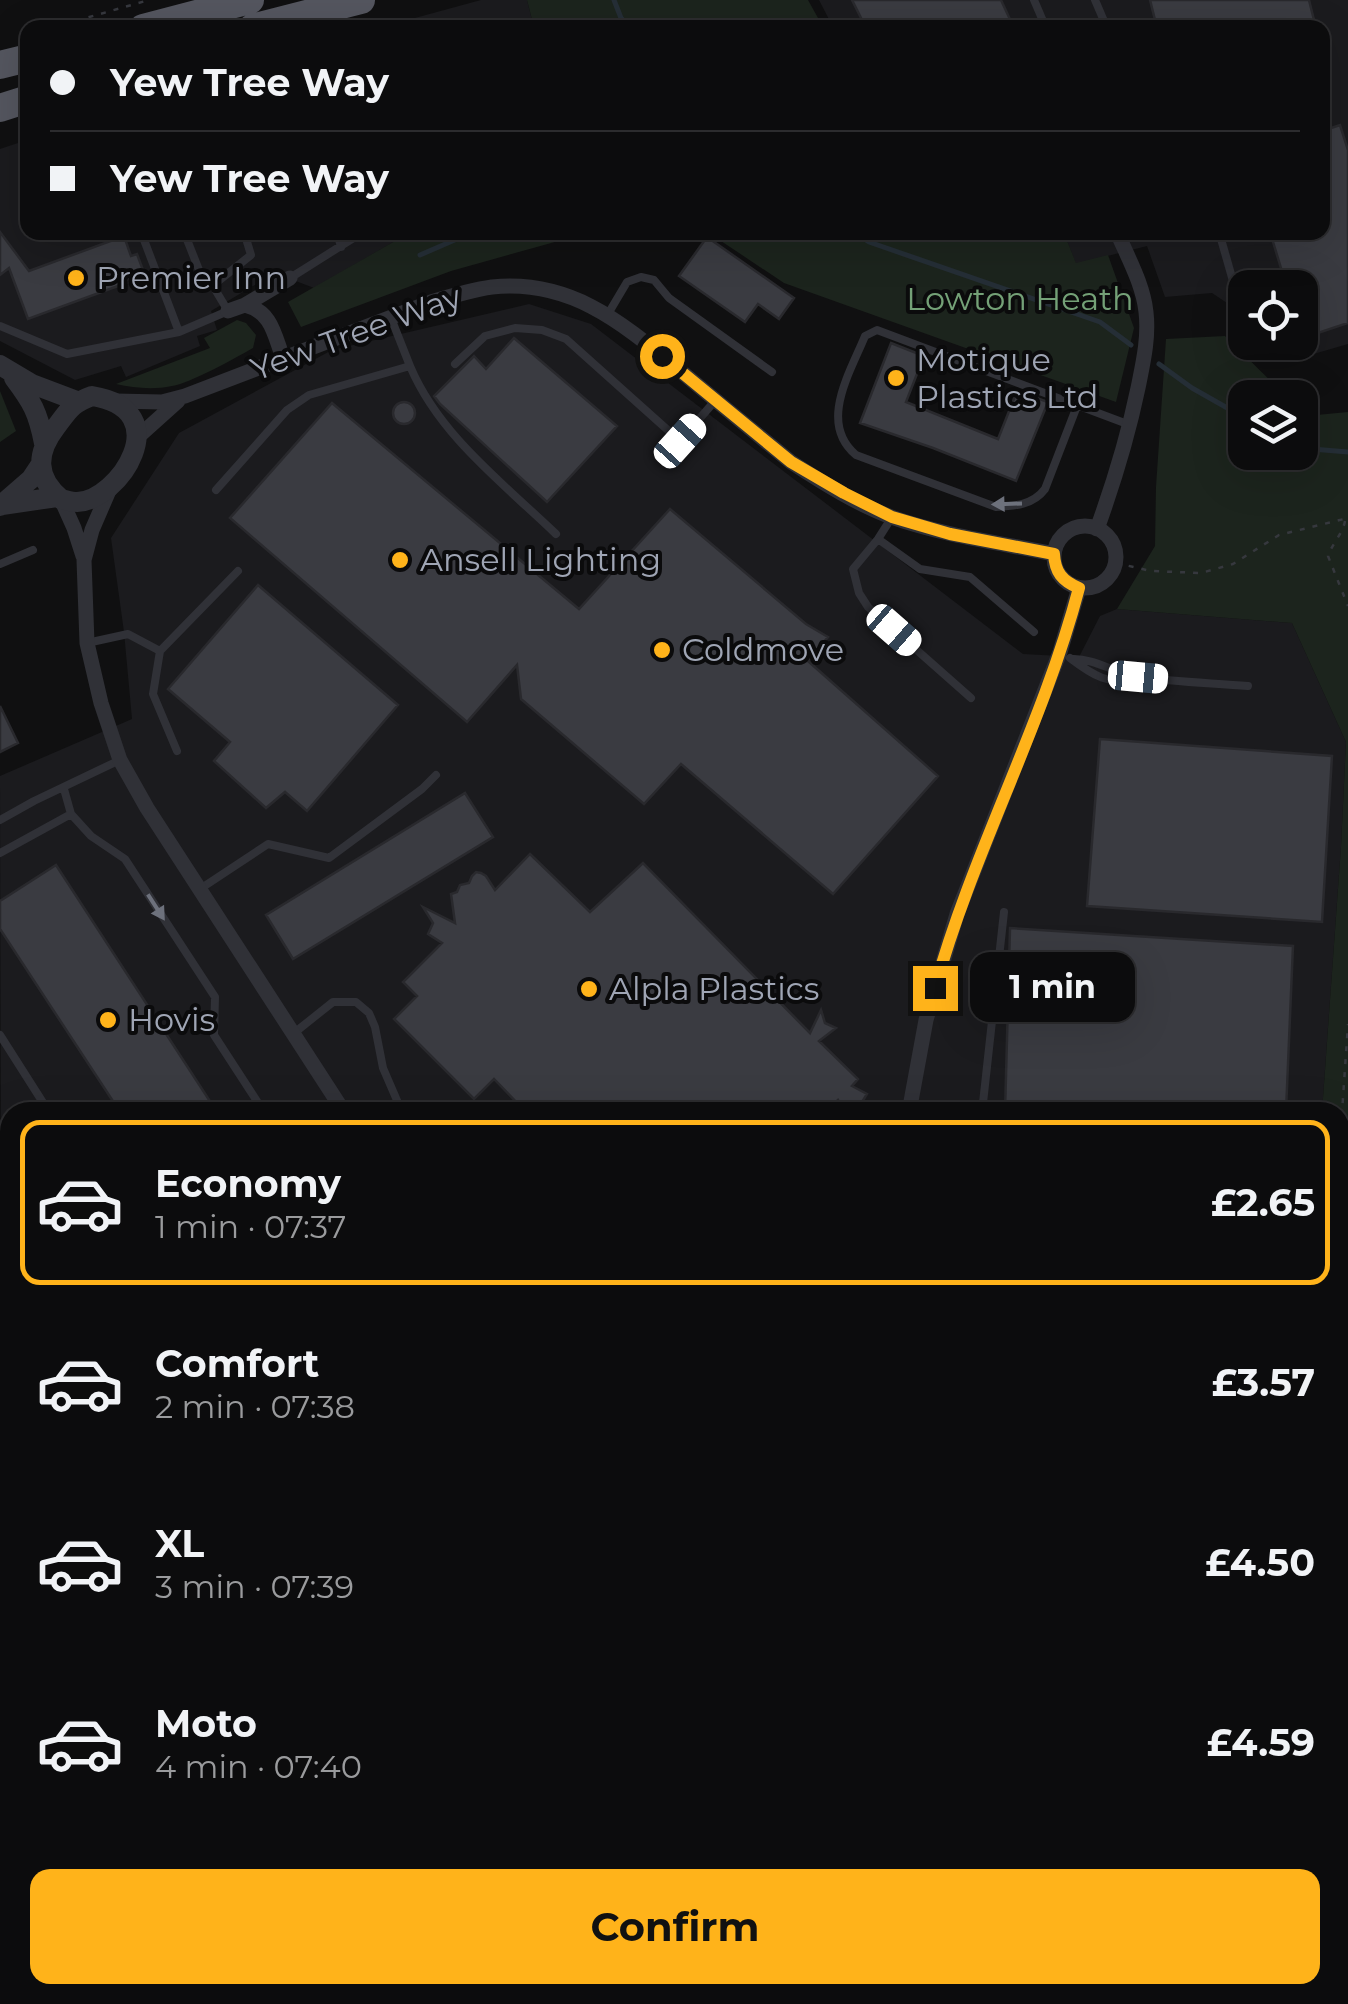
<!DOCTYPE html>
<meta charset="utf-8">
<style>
body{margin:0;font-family:Montserrat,sans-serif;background:#151516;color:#f1f3f6;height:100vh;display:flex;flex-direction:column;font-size:38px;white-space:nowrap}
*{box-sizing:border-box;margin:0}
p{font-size:32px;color:#9a9b9d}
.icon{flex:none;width:55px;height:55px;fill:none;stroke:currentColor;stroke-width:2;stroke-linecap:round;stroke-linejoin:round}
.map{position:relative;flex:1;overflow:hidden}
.panel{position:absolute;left:0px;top:1102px;width:1350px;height:902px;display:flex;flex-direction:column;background:#0c0c0d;border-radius:30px 30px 0 0;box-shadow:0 10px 40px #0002,0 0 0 2px #2c2c2e}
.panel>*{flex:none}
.banner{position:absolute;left:20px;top:20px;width:1310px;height:220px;border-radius:20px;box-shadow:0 10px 40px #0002,0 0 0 2px #2c2c2e;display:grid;align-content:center;height:220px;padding:0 30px;background:#0c0c0d}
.fabs{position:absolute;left:1228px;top:270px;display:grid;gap:20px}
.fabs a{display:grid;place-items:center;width:90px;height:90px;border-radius:20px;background:#0c0c0d;box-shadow:0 10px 40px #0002,0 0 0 2px #2c2c2e;font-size:50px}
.end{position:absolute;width:45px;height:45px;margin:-22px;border:12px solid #ffb31a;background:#111;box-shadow:0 0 0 5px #111}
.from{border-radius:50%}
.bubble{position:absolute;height:70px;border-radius:20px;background:#0c0c0d;box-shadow:0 10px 40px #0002,0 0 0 2px #2c2c2e;font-size:32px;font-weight:700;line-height:70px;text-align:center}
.car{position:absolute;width:30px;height:60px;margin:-30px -15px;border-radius:12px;box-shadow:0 0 8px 2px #0007;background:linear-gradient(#fff 24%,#345 0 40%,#fff 0 76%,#345 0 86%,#fff 0)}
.banner b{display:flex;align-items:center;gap:35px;height:95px;font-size:38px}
.banner b+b{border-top:2px solid #2c2c2e}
.banner i{width:25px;height:25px;background:#f1f3f6}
ul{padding:18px 0 0;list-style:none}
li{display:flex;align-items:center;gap:30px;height:165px;margin:0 20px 15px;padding:0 10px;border:5px solid transparent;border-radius:20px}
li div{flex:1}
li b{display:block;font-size:38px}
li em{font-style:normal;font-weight:700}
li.current{border-color:#ffb31a}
li>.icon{width:90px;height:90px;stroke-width:1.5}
.cta{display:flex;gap:20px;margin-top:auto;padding:20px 30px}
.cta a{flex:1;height:115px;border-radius:20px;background:#ffb31a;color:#111;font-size:40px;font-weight:700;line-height:115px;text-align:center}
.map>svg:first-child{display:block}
</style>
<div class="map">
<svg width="1348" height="2004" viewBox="0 0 1348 2004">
<rect width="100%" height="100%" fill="#101011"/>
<!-- built -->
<path fill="#1b1b1e" d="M481,0H527L534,27H382Z
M819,0H1348V344L1286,362L1279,343L1300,342V288H1245V315L1212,293L1165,297L1147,246L1076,264L1064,233L1322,232V28L833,27Z
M27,140L28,232L409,233L314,288L275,273L211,311L217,330L197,336L200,346L126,377L121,366L75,380L0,341V149Z
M529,304L591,324L1023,654L1079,657L1100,616L1117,609L1292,623L1346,742L1341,847L1322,1112H10V1212L1,1210L0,776L132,719L124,632L111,538L179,433L332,350Z"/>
<!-- green -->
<path fill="#1c241d" d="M527,0H808L823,27H534Z
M409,233V232L587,233L451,271L301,327L288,302Z
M709,233H1064L1076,263L1108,255L1134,328L1116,402L784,283Z
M237,320L246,323L256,335L253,348C235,358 191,383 172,386C153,390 134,388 116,384L210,348L204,338Z
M1225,336L1287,397L1245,398V452H1300V410L1306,416L1348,412V1456H1340V1112H1322L1341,847L1346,742L1292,623L1117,609L1155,546L1156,487L1166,339Z
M0,391L16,431L0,442Z
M0,1209L10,1212V1270H0Z
M0,1300L10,1301V1995H238V2004H0Z"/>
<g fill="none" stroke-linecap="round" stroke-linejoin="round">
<!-- stream -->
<path stroke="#252e36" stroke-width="5" d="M614,0L621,18L631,28
M854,232L869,242L1100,322L1131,345
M420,255L473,232
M1159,364L1192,388L1245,418
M1300,448L1348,452"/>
</g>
<!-- building -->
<path fill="#3a3b41" stroke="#29292d" stroke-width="2.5" d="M852,0H1001L1014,28H866Z
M1150,0H1309L1316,28H1157Z
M1340,125L1348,150V323L1303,338L1300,328V288H1287L1270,232H1322V131Z
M0,232L29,271L124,236L131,256L137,254L143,270L138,273L140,278L28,319L9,268L0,275Z
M707,237L794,298L779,319L758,304L745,322L679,276Z
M514,338L617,426L547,502L440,404L434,396L474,356L486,369Z
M891,343L924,356L906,402L998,439L1017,391L1048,402L1016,481L933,448L860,423Z
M393 413a11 11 0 1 1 22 0a11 11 0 1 1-22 0Z
M332,403L579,609L670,509L806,624L828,637L808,661L938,776L833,894L681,764L644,804L521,699L517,665L467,722L230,518Z
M258,585L398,705L307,811L285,792L266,808L214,761L230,742L168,689Z
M0,706L18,743L0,752Z
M1100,739L1332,756L1322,922L1087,906Z
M465,793L493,837L293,959L266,915Z
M530,854L590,912L643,863L810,1033L821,1010L825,1023L836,1028L819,1041L858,1079L852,1086L867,1094L859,1107L853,1112H846L838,1100L825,1112H526L494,1079L474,1099L394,1019L417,996L403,982L442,943L428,934L433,923L423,907L455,923L451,894L457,892L460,885L469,883L472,876L476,872L481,873L486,876L495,890Z
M56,865L217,1112H120L0,929V901Z
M1010,928L1293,946L1286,1112H1005Z"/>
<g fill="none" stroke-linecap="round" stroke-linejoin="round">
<!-- path -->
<path stroke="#36383e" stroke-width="2.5" stroke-dasharray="5 8" stroke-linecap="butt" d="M51,28L149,0
M1345,521C1343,533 1332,544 1328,556L1348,606
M1116,563L1151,571L1201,573L1233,564L1279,535L1348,518
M1340,1142L1348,1024
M1340,1254L1346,1280L1343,1334L1348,1356
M1340,1399L1348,1359
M1340,1407L1348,1426"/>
<!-- service -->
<path stroke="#303137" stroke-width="8" d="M1034,0L1046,28
M1095,0L1107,28
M141,232L179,332L228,311L216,291L217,282
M184,232L201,275L217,282
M337,232L341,247
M1219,232L1233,281
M290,278L363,232
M217,282L251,255L244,232
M608,314L627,282L641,277L654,280L669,298L772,372
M0,326L67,354L179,332
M455,364L485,336L515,328L542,330L566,339L680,441L714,402
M410,366C439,435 503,483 556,534
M1077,406L1045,489C1033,505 1015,506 996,507L856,455C818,423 850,373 865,336L877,330L1130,425
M216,490L287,410L309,395L410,366L391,318
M892,517L878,539L853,569L859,593L868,607L971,698
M878,539L920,569L970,577L1034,632
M0,564L33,550
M87,643L128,634L160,651L153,694L177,751
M160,651L238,571
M1070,658C1091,674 1111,688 1138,677
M1072,659C1095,658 1116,674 1139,677C1175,682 1212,683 1248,686
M64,789L71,814L91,836L125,859L215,997L214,1035L264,1112
M0,820L34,801L120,760
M0,853L71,814
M200,889L268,844L329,858L422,789L436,775
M294,1033L333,1002H356L369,1013L375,1027L383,1068L402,1112
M0,1035L49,1112
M982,1112L1004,912
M0,1795L10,1796"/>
<!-- minor -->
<path stroke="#303137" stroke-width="15" d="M245,305C272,312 274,334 283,358
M228,311L245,305L290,278
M115,401L162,402L185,396L431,302C451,296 471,290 492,287C570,279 621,322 677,368C715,400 753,431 791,462C823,483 858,505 894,518C946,536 1001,543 1054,554
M139,436L178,401
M111,486L92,530L84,560L87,643L101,703L120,760L147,808L344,1112
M61,499L74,528L83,556
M1054 557a31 31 0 1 1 62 0a31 31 0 1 1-62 0Z
M1097,529C1114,482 1128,436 1138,388C1143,363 1149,338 1146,312C1143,284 1128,258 1117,232
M909,1112L926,1020L957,914L1060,652L1079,588
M1340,1682L1348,1666
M1340,1941L1348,1942
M390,1995L394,2004
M664,1995L667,2004
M512,2004L528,1995
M886,2004L916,1995
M1175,2004L1180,1995"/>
<!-- tertiary -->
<path stroke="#303137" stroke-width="20" d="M0,365L32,384L77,401
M14,378C32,402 38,412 44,443
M92,396C179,410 119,501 77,502C71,502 66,500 61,499C35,477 36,453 56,427C68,411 72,403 92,396Z
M2,505L57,497
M0,506L31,479L41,464
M0,1284L10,1285
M1340,1499H1348"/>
<!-- trunk -->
<path stroke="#54565f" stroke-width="28" d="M143,28L250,0
M252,28L361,0
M0,65L28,58
M0,108L28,99"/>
</g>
<!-- one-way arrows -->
<defs><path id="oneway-solid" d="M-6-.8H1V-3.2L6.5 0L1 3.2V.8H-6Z" transform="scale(2.5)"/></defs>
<g fill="#6d717c">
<use href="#oneway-solid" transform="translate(1007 504) rotate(178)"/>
<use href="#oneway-solid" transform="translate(156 907) rotate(57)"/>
</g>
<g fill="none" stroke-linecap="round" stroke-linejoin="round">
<!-- route -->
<path stroke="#ffb31a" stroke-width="12" d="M662,356L791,462L844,493L892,517L950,534L1054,554C1055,572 1062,581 1079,588C1043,725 973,851 935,988"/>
</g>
<!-- markers -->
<g fill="#ffb31a" stroke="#0b0b0c" stroke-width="4">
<circle cx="76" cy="278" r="10"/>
<circle cx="896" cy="378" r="10"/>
<circle cx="400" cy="560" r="10"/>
<circle cx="662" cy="650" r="10"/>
<circle cx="589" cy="989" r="10"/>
<circle cx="108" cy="1020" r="10"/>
</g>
<g text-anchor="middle" stroke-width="8" stroke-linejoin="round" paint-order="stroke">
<!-- poi labels -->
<g font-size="32" fill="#9fa5b4" stroke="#0b0b0c" text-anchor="start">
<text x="96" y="289">Premier Inn</text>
<text x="916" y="371">Motique<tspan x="916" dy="37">Plastics Ltd</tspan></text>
<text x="420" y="571">Ansell Lighting</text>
<text x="682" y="661">Coldmove</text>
<text x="609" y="1000">Alpla Plastics</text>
<text x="128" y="1031">Hovis</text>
</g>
<!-- park labels -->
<g font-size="32" fill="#74a177" stroke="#0b0b0c">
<text x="1020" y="310">Lowton Heath</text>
</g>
<!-- street labels -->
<g font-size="32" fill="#9fa5b4" stroke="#0b0b0c">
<text transform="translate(356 333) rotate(-20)" y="11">Yew Tree Way</text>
</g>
</g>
</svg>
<div class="fabs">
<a><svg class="icon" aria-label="locate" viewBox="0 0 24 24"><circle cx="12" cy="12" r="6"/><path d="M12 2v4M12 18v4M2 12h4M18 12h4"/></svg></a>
<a><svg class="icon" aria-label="layers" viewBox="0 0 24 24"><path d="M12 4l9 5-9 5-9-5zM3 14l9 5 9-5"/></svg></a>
</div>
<i class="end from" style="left:662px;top:356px"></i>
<i class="end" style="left:935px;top:988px"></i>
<div class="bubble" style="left:970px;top:952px;width:165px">1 min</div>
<i class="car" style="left:680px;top:441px;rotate:42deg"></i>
<i class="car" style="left:894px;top:630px;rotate:131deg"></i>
<i class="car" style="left:1138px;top:677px;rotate:95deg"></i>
<div class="banner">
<b><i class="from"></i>Yew Tree Way</b>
<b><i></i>Yew Tree Way</b>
</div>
<section class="panel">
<ul>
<li class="current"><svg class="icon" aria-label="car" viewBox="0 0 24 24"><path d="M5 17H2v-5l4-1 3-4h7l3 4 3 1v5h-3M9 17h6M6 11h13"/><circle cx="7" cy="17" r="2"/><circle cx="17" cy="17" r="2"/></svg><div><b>Economy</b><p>1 min · 07:37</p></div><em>£2.65</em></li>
<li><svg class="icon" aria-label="car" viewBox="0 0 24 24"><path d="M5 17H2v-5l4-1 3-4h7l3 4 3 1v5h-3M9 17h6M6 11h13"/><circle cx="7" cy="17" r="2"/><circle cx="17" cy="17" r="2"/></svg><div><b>Comfort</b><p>2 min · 07:38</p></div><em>£3.57</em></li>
<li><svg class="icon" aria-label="car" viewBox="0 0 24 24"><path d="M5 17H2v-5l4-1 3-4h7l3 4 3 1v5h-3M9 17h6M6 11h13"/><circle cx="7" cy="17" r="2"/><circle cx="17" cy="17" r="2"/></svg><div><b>XL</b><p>3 min · 07:39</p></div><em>£4.50</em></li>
<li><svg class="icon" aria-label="car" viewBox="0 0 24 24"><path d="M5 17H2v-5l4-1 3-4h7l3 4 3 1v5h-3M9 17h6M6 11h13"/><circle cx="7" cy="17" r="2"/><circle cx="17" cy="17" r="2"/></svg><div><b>Moto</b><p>4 min · 07:40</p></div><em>£4.59</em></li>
</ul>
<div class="cta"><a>Confirm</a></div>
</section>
</div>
